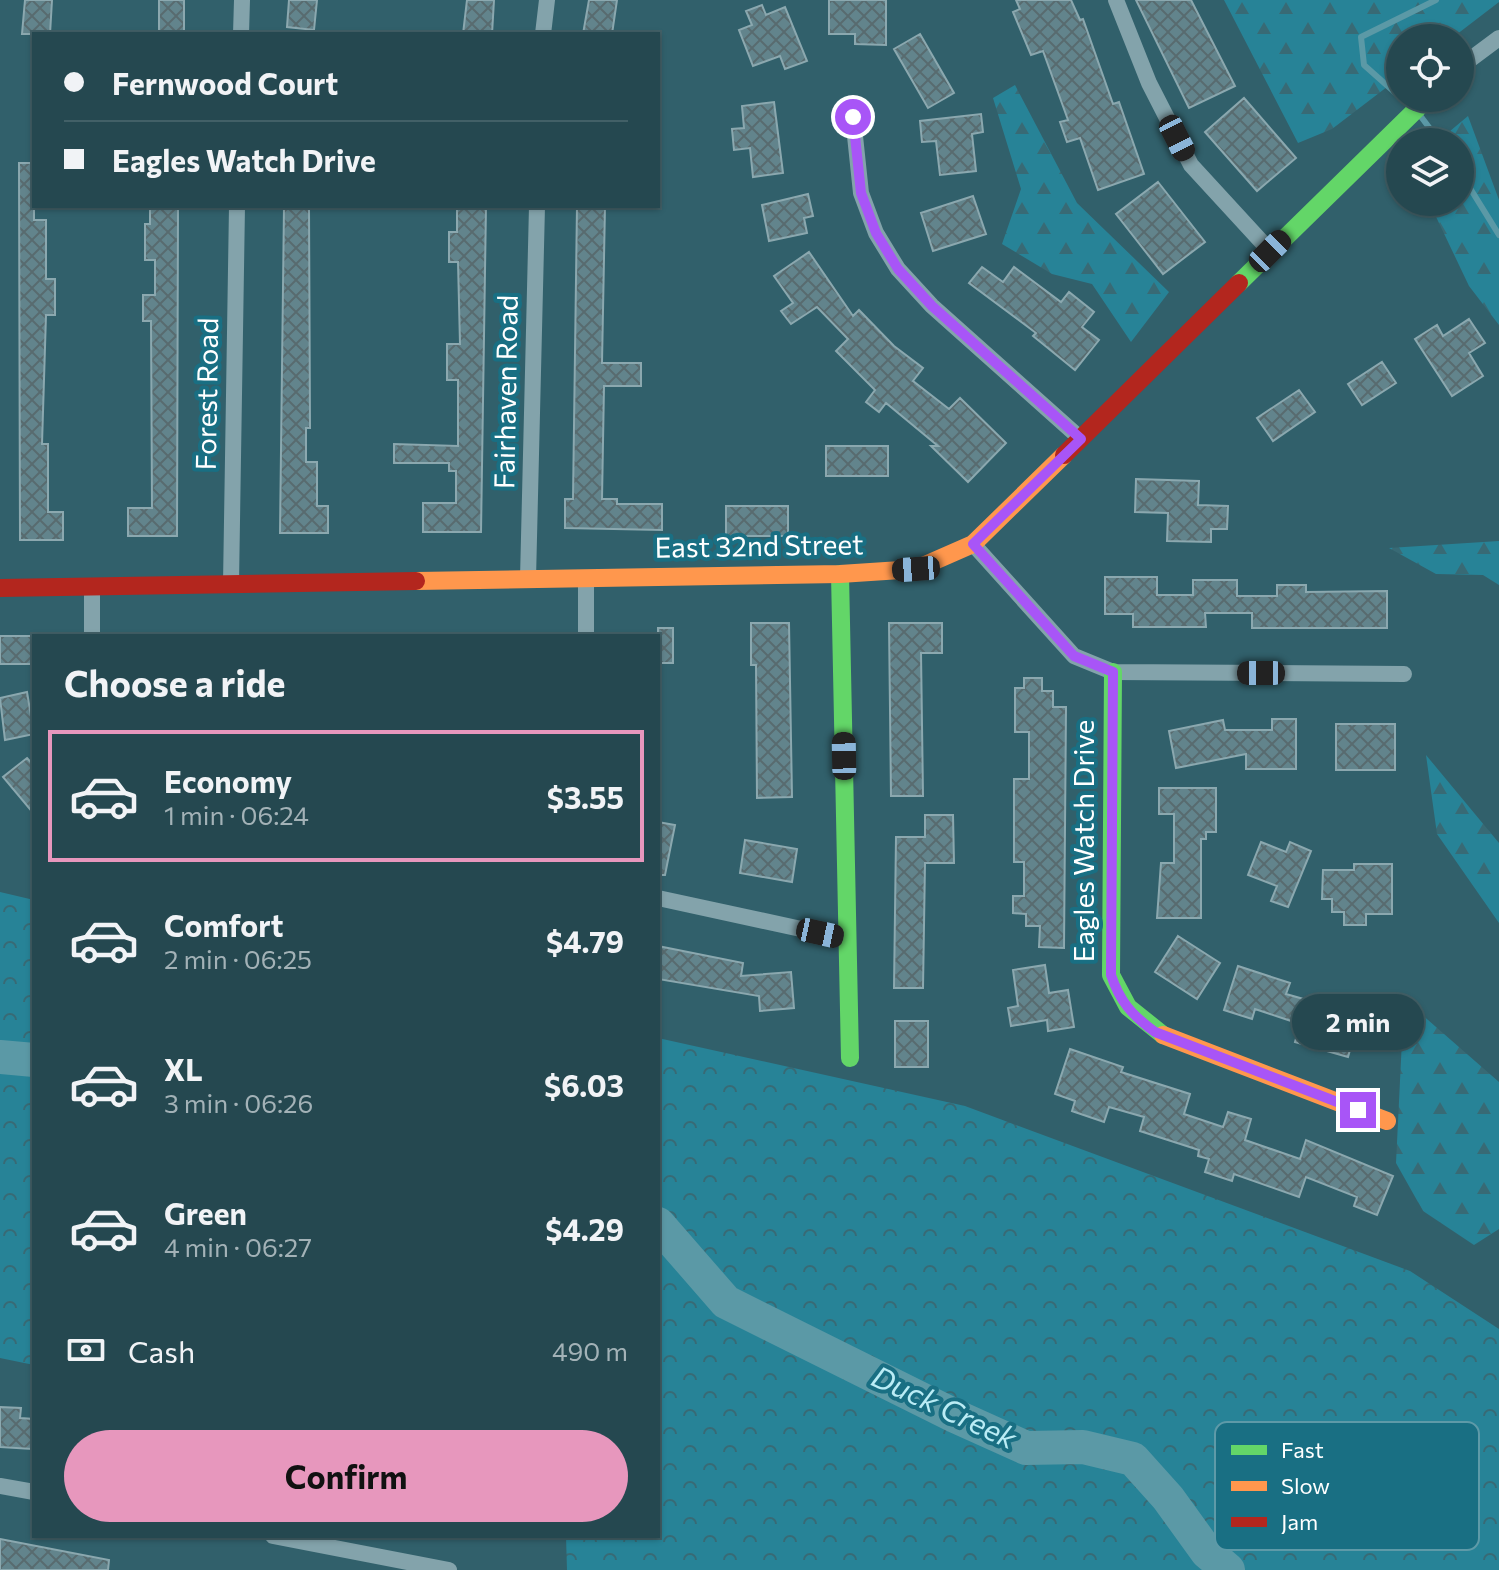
<!DOCTYPE html>
<meta charset="utf-8">
<style>
body{margin:0;font-family:Commissioner,sans-serif;background:#2d4f57;color:#f1f3f6;height:100vh;display:flex;flex-direction:column;font-size:30px;white-space:nowrap}
*{box-sizing:border-box;margin:0}
p{font-size:26px;color:#a3b2b7}
.icon{flex:none;width:44px;height:44px;fill:none;stroke:currentColor;stroke-width:2;stroke-linecap:round;stroke-linejoin:round}
.map{position:relative;flex:1;overflow:hidden}
.side{position:absolute;left:32px;top:634px;width:628px;height:904px;display:flex;flex-direction:column;background:#254850;border-radius:0px;box-shadow:0 2px 6px #0004,0 0 0 2px #426067}
.side>*{flex:none}
.banner{position:absolute;left:32px;top:32px;width:628px;height:176px;border-radius:0px;box-shadow:0 2px 6px #0004,0 0 0 2px #426067;display:grid;align-content:center;height:176px;padding:0 32px;background:#254850}
.controls{position:absolute;left:1386px;top:24px;display:grid;gap:16px}
.controls a{display:grid;place-items:center;width:88px;height:88px;border-radius:50%;background:#254850;box-shadow:0 2px 6px #0004,0 0 0 2px #426067;font-size:40px}
.end{position:absolute;width:36px;height:36px;margin:-18px;border:10px solid #a855f7;background:#fff;box-shadow:0 0 0 4px #fff}
.from{border-radius:50%}
.bubble{position:absolute;height:56px;border-radius:28px;background:#254850;box-shadow:0 2px 6px #0004,0 0 0 2px #426067;font-size:26px;font-weight:700;line-height:56px;text-align:center}
.car{position:absolute;width:24px;height:48px;margin:-24px -12px;border-radius:10px;box-shadow:0 0 6px 2px #0007;background:linear-gradient(#222 24%,#8ab4d8 0 40%,#222 0 76%,#8ab4d8 0 86%,#222 0)}
.banner b{display:flex;align-items:center;gap:28px;height:76px;font-size:30px}
.banner b+b{border-top:2px solid #426067}
.banner i{width:20px;height:20px;background:#f1f3f6}
ul{padding:0;list-style:none}
li{display:flex;align-items:center;gap:24px;height:132px;margin:0 16px 12px;padding:0 16px;border:4px solid transparent;border-radius:0px}
li div{flex:1}
li b{display:block;font-size:30px}
li em{font-style:normal;font-weight:700}
li.active{border-color:#e797bd}
li>.icon{width:72px;height:72px;stroke-width:1.5}
h2{padding:0 32px;font-size:36px;line-height:96px}
.pay{display:flex;align-items:center;gap:20px;height:88px;padding:0 32px;font-size:30px}
.pay p{margin-inline-start:auto}
.cta{display:flex;gap:16px;margin-top:auto;padding:16px 32px}
.cta a{flex:1;height:92px;border-radius:48px;background:#e797bd;color:#111;font-size:32px;font-weight:700;line-height:92px;text-align:center}
.map>svg:first-child{display:block}
</style>
<div class="map">
<svg width="1499" height="1570" viewBox="0 0 1499 1570">
<defs>
<pattern id="forest-firs" width="22" height="20" patternUnits="userSpaceOnUse" patternTransform="scale(2)"><rect width="22" height="20" fill="#278397"/><path d="M5 1l3.5 6h-7zM16 11l3.5 6h-7z" fill="#386a75"/></pattern>
<pattern id="park-crowns" width="20" height="18" patternUnits="userSpaceOnUse" patternTransform="scale(2)"><rect width="20" height="18" fill="#278397"/><path d="M2 6a3 3 0 1 1 6 0M12 15a3 3 0 1 1 6 0" fill="none" stroke="#386a75"/></pattern>
<pattern id="building-cross-hatch" width="8" height="8" patternUnits="userSpaceOnUse" patternTransform="scale(2)"><rect width="8" height="8" fill="#62848c"/><path d="M0 0l8 8M0 8l8-8" fill="none" stroke="#586b6f"/></pattern>
</defs>
<rect width="100%" height="100%" fill="#31606b"/>
<!-- forest -->
<path fill="url(#forest-firs)" d="M1224,0H1499V2L1452,38H1400V77L1332,129L1298,143Z
M1015,85L1077,203L1169,292L1131,342L1092,284L1052,274L1002,244L1021,189L993,98Z
M1468,116L1499,200V325L1469,286L1429,202H1460V142H1437Z
M1499,541V585L1483,575L1436,574L1389,548Z
M1426,755L1499,843V923L1437,834Z
M1404,999L1499,1082V1229L1474,1245L1423,1211L1396,1163Z"/>
<!-- park -->
<path fill="url(#park-crowns)" d="M0,892L34,900V1365L0,1358Z
M658,1038L965,1106L1410,1271L1499,1329V1570H567L566,1536H658Z"/>
<g fill="none" stroke-linecap="round" stroke-linejoin="round">
<!-- stream -->
<path stroke="#5b99a6" stroke-width="6" d="M1400,97L1364,65L1361,37L1436,0
M1419,114L1440,142
M1460,172L1499,235"/>
<!-- river -->
<path stroke="#5b99a6" stroke-width="34" d="M0,1057L34,1060
M658,1224L726,1302L955,1416L1026,1448L1083,1447L1133,1459L1168,1498L1207,1552L1228,1570"/>
</g>
<!-- building -->
<path fill="url(#building-cross-hatch)" stroke="#8ba8af" stroke-width="2" d="M25,0H52L50,34H22Z
M159,0H184V34H159Z
M289,0H317L314,30L287,27Z
M467,0H494L492,34H463Z
M589,0H617L612,34H583Z
M829,0H886V45L855,44V34H829Z
M1016,0H1071L1080,20L1083,19L1113,104L1119,102L1144,174L1098,190L1080,138L1067,142L1060,122L1068,120L1043,51L1031,55L1013,12L1020,9Z
M1136,0H1191L1235,86L1189,108Z
M762,5L766,15L785,7L807,61L785,69L780,56L753,66L739,30L752,25L746,11Z
M920,34L954,93L928,108L894,49Z
M1244,98L1296,158L1257,191L1205,132Z
M774,102L783,173L753,177L750,148L734,150L732,129L744,128L742,106Z
M981,114L983,132L972,134L976,171L940,175L936,141L922,142L920,121Z
M19,163H34V220H46V279H55V315H46L42,444H48V512H63V540H20Z
M1158,182L1205,242L1163,274L1116,214Z
M808,194L813,216L804,218L807,233L769,241L762,205Z
M973,196L986,234L933,251L921,213Z
M150,206H178L177,536H128V508H152L151,321H143V295H155V260H145V224H150Z
M284,206H309L310,428H306V462H317V506H328V533H280Z
M457,206H486L481,532H423V503H456V471H449V463H394V444L458,446V380H447V344H460L458,262H449V232H457Z
M577,206H605L602,363H641V386H604L602,499H617V504H662V530L565,528V499H573Z
M809,252L853,316L859,310L894,346L923,368L913,381L949,409L960,398L1006,443L968,482L931,446H938L886,403L879,412L866,402L875,390L836,351L848,339L817,307L791,324L781,311L793,303L774,276Z
M982,267L1003,282L1014,267L1061,302L1069,292L1094,312L1082,327L1099,340L1075,370L1033,336L1036,333L969,283Z
M1469,319L1485,343L1469,353L1483,376L1452,396L1415,339L1437,325L1443,336Z
M1382,362L1396,383L1362,405L1348,384Z
M1299,390L1315,412L1273,441L1257,418Z
M826,446H888V476H826Z
M1136,479L1199,481L1198,505L1228,506L1227,529H1211V542L1167,541L1168,513L1135,512Z
M726,506H788V536H726Z
M1105,577H1157V595H1193V580H1237V596H1277V585H1306V592L1387,591V628H1252V613H1205L1206,627H1133V614H1105Z
M751,623H789L792,797L757,798L756,665H751Z
M889,623H942V653H921L923,796H891Z
M658,628H673V663H658Z
M0,636H34V664H0Z
M1024,678H1042V691H1053V707H1066L1064,948L1039,947L1040,926H1026V914L1013,913V896H1024V862H1014V779H1029V732H1015V688H1024Z
M27,692L34,734L5,740L0,698Z
M1272,719H1296V769H1246V754L1176,768L1169,731L1223,720L1225,730H1272Z
M1336,724H1395V770H1336Z
M27,758L34,766V814L3,777Z
M1159,788H1216V832H1206V839H1201V918H1157L1161,863H1174V814H1159Z
M925,815H953L954,863H925L923,988H894L896,837H925Z
M658,822L675,825L665,875H658Z
M745,840L797,849L792,882L740,873Z
M1261,842L1286,852L1290,842L1311,851L1288,907L1271,901L1277,886L1248,875Z
M1354,864H1392V914H1366V925H1344V912H1332V899H1322L1323,870H1354Z
M1178,936L1220,963L1197,999L1155,972Z
M658,946L743,963L741,976L791,972L794,1008L760,1011L759,996L658,979Z
M1045,965L1049,993L1068,990L1074,1027L1048,1031L1047,1020L1011,1026L1008,1008L1018,1006L1013,970Z
M1238,966L1290,983L1286,994L1360,1015L1348,1057L1295,1042L1300,1024L1255,1009L1252,1019L1224,1010Z
M895,1021H928V1067H895Z
M1070,1049L1123,1067L1121,1072L1190,1094L1184,1114L1223,1127L1228,1112L1251,1119L1245,1140L1300,1159L1306,1140L1393,1176L1377,1215L1354,1206L1357,1197L1306,1177L1299,1197L1234,1174L1232,1181L1205,1172L1209,1159L1198,1156L1199,1150L1140,1131L1144,1117L1109,1107L1104,1122L1072,1111L1075,1101L1055,1094Z
M0,1407L21,1408L20,1418L34,1419L32,1449L0,1447Z
M0,1539L109,1560L108,1570H0Z"/>
<g fill="none" stroke-linecap="round" stroke-linejoin="round">
<!-- street -->
<path stroke="#83a3ab" stroke-width="16" d="M1116,0L1149,83L1191,165L1270,251
M241,34L242,0
M543,34L547,0
M1460,67L1499,38
M853,117L861,193L876,233L898,269L932,306L1081,439
M973,544L1074,656L1113,672L1404,674
M586,578V636
M528,579L537,206
M231,584L237,206
M92,586V636
M658,898L847,939
M0,1486L34,1492
M273,1536L449,1570"/>
<!-- fast -->
<path stroke="#63d668" stroke-width="18" d="M1239,283L1428,98
M840,574L850,1058
M1113,672L1111,975L1128,1007L1163,1035"/>
<!-- slow -->
<path stroke="#ff974d" stroke-width="18" d="M416,581L840,574L916,569L973,544L1064,455
M1163,1035L1387,1121"/>
<!-- jam -->
<path stroke="#b3261e" stroke-width="18" d="M1064,455L1239,283
M0,588L416,581"/>
</g>
<g fill="none" stroke-linecap="round" stroke-linejoin="round">
<!-- route -->
<path stroke="#a855f7" stroke-width="10" d="M853,117L861,193L876,233L898,269L932,306L1081,439L973,544L1074,656L1113,672L1111,975C1120,1002 1132,1015 1155,1032L1358,1110"/>
</g>
<g text-anchor="middle" stroke-width="8" stroke-linejoin="round" paint-order="stroke">
<!-- street labels -->
<g font-size="28" fill="#fff" stroke="#196f83">
<text transform="translate(506 392) rotate(-89)" y="10">Fairhaven Road</text>
<text transform="translate(207 394) rotate(-89)" y="10">Forest Road</text>
<text transform="translate(759 546) rotate(-1)" y="10">East 32nd Street</text>
<text transform="translate(1084 841) rotate(-90)" y="10">Eagles Watch Drive</text>
</g>
<!-- water labels -->
<g font-size="30" font-style="italic" fill="#baecf5" stroke="#196f83">
<text transform="translate(944 1408) rotate(25)" y="10">Duck Creek</text>
</g>
</g>
<!-- legend -->
<rect x="1215" y="1422" width="264" height="128" rx="12" fill="#196f83" stroke="#5e9aa8" stroke-width="2"/>
<rect x="1231" y="1445" width="36" height="10" fill="#63d668"/>
<rect x="1231" y="1481" width="36" height="10" fill="#ff974d"/>
<rect x="1231" y="1517" width="36" height="10" fill="#b3261e"/>
<g font-size="22" fill="#fff">
<text x="1281" y="1458">Fast</text>
<text x="1281" y="1494">Slow</text>
<text x="1281" y="1530">Jam</text>
</g>
</svg>
<div class="controls">
<a><svg class="icon" aria-label="locate" viewBox="0 0 24 24"><circle cx="12" cy="12" r="6"/><path d="M12 2v4M12 18v4M2 12h4M18 12h4"/></svg></a>
<a><svg class="icon" aria-label="layers" viewBox="0 0 24 24"><path d="M12 4l9 5-9 5-9-5zM3 14l9 5 9-5"/></svg></a>
</div>
<i class="end from" style="left:853px;top:117px"></i>
<i class="end" style="left:1358px;top:1110px"></i>
<div class="bubble" style="left:1292px;top:994px;width:132px">2 min</div>
<i class="car" style="left:1177px;top:138px;rotate:153deg"></i>
<i class="car" style="left:1270px;top:251px;rotate:45deg"></i>
<i class="car" style="left:916px;top:569px;rotate:266deg"></i>
<i class="car" style="left:1261px;top:673px;rotate:270deg"></i>
<i class="car" style="left:844px;top:756px;rotate:359deg"></i>
<i class="car" style="left:820px;top:933px;rotate:102deg"></i>
<div class="banner">
<b><i class="from"></i>Fernwood Court</b>
<b><i></i>Eagles Watch Drive</b>
</div>
<section class="side">
<h2>Choose a ride</h2>
<ul>
<li class="active"><svg class="icon" aria-label="car" viewBox="0 0 24 24"><path d="M5 17H2v-5l4-1 3-4h7l3 4 3 1v5h-3M9 17h6M6 11h13"/><circle cx="7" cy="17" r="2"/><circle cx="17" cy="17" r="2"/></svg><div><b>Economy</b><p>1 min · 06:24</p></div><em>$3.55</em></li>
<li><svg class="icon" aria-label="car" viewBox="0 0 24 24"><path d="M5 17H2v-5l4-1 3-4h7l3 4 3 1v5h-3M9 17h6M6 11h13"/><circle cx="7" cy="17" r="2"/><circle cx="17" cy="17" r="2"/></svg><div><b>Comfort</b><p>2 min · 06:25</p></div><em>$4.79</em></li>
<li><svg class="icon" aria-label="car" viewBox="0 0 24 24"><path d="M5 17H2v-5l4-1 3-4h7l3 4 3 1v5h-3M9 17h6M6 11h13"/><circle cx="7" cy="17" r="2"/><circle cx="17" cy="17" r="2"/></svg><div><b>XL</b><p>3 min · 06:26</p></div><em>$6.03</em></li>
<li><svg class="icon" aria-label="car" viewBox="0 0 24 24"><path d="M5 17H2v-5l4-1 3-4h7l3 4 3 1v5h-3M9 17h6M6 11h13"/><circle cx="7" cy="17" r="2"/><circle cx="17" cy="17" r="2"/></svg><div><b>Green</b><p>4 min · 06:27</p></div><em>$4.29</em></li>
</ul>
<div class="pay"><svg class="icon" aria-label="cash" viewBox="0 0 24 24"><path d="M3 7h18v10H3z"/><circle cx="12" cy="12" r="2"/></svg>Cash<p>490 m</p></div>
<div class="cta"><a>Confirm</a></div>
</section>
</div>
